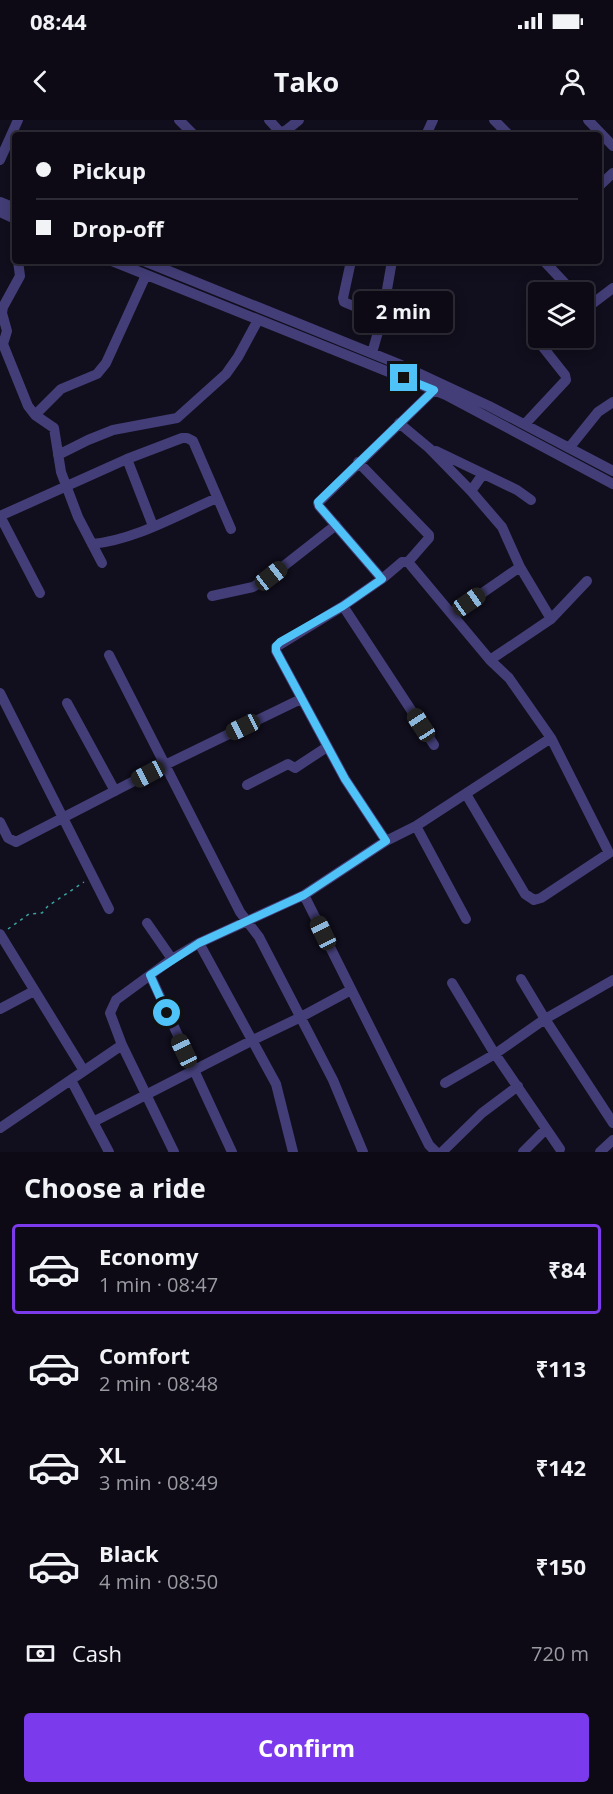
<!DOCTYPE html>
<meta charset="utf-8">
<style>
body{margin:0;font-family:"Open Sans",sans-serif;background:#1b1823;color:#f1f3f6;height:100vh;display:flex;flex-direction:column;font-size:22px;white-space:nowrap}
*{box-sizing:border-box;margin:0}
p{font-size:20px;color:#9a9aa1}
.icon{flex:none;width:33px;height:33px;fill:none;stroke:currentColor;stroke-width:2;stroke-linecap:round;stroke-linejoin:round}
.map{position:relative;height:1032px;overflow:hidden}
.panel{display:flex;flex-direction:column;background:#0d0a16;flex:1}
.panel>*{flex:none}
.hud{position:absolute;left:12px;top:12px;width:590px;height:132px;border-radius:6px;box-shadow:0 3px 15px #0003,0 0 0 2px #2d2b35;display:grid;align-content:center;height:132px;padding:0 24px;background:#0d0a16}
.controls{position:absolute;left:528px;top:162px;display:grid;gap:12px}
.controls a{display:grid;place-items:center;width:66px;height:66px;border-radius:6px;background:#0d0a16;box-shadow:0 3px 15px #0003,0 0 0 2px #2d2b35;font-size:30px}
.end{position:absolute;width:27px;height:27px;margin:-14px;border:8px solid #4fc3f7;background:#111;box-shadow:0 0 0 3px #111}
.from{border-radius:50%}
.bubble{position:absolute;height:42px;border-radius:6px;background:#0d0a16;box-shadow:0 3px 15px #0003,0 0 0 2px #2d2b35;font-size:20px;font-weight:700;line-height:42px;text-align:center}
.car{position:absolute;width:18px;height:36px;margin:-18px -9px;border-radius:8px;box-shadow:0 0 4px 2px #0007;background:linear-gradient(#222 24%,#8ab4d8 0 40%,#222 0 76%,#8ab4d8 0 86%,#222 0)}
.hud b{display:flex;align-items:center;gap:21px;height:57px;font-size:22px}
.hud b+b{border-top:2px solid #2d2b35}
.hud i{width:15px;height:15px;background:#f1f3f6}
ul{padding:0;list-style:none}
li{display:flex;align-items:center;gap:18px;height:90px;margin:0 12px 9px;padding:0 12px;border:3px solid transparent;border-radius:6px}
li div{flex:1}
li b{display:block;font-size:22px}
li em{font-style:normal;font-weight:700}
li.on{border-color:#7c3aed}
li>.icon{width:54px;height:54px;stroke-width:1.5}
h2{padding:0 24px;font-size:27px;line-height:72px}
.pay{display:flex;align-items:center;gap:15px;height:66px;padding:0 24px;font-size:22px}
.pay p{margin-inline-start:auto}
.cta{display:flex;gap:12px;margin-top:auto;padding:12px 24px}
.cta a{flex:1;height:69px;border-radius:6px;background:#7c3aed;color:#fff;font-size:24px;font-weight:700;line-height:69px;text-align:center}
.status{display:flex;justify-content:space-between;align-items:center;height:42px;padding:0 30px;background:#0d0a16;direction:ltr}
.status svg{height:16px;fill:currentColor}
header{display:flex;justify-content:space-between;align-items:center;height:78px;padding:0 24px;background:#0d0a16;font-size:27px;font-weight:700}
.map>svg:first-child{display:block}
</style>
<div class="status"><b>08:44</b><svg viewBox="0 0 49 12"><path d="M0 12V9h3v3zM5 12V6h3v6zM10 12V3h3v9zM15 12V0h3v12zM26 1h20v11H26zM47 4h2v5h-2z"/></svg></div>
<header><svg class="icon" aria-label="back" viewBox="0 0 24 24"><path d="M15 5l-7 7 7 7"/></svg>Tako<svg class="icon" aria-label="person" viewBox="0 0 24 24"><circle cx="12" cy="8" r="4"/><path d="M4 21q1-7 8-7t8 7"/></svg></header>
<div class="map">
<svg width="613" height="1032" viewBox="0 0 613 1032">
<rect width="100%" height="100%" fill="#110e1d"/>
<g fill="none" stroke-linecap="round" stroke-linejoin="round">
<!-- path -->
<path stroke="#3ba3a0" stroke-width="1.5" stroke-dasharray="3 4.5" stroke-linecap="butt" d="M8,809L29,794L42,793L48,786L84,762"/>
<!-- minor -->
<path stroke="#433e77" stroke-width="10" d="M179,0L194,15
M269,0L279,11L284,12L299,0
M494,0L509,15
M588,0L613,26
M426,15L433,0
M0,40L18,0
M598,67L613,53
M0,82L15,88
M0,92L15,99
M18,141L20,156L3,187L2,193L7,211L3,224L28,286L35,295L54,308L61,352L78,397L102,443
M112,141L446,275L613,364
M144,141L401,245L489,286L613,351
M351,141L343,178L344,182L382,198
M544,141L573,172
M584,190L613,168
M372,233L382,198L392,141
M35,295L61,269L97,254L106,243L146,155
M399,303L429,328L471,371L483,354
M525,304L566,260L565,255L542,226L541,223L545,218
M569,328L598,292L613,282
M436,331L517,370L531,380
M58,335L88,320L113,310L177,298L226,254L238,237L258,200
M127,339L153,406
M358,342L429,415V418L408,442
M471,371L502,407L520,447L551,499
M0,396L127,339L182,318H187L193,321L231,409
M0,396L40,473
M92,424C135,420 177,395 217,378
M382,459L402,442H408L490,540L509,558L551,618L416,706L386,721L345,659L276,531V527L343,486L382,459L319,386L318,383L434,270
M212,476L253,467L271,456L336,405
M343,486L434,625
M452,494L520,447
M109,535L240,792L259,817L333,960L363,1032
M490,540L551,499L587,461
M0,573L109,789
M67,583L115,671
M247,665L288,644L295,648L327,627
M466,674L525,774L534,780L541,778L609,733L551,618
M0,702L8,718L16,722L165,645L301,579
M416,706L466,799
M304,775L429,1025L436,1032
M147,803L172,839
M0,814L84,951
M199,823L276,964L293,1032
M150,855L232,1032
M613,860L545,899L613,1003
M452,863L493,931L560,1029
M0,889L34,871
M122,925L174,1032
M71,960L109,1032
M445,963L495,934L545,899L521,859
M93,1002L253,920L301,897L351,870
M0,1008L122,925L110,893L116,880L172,839L199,823L304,775L386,721
M442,1032L482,993L518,966
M523,1032L545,1010
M600,1032L613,1020"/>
</g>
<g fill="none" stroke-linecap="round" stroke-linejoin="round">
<!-- route -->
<path stroke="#4fc3f7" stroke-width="8" d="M167,893L150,855L199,823L304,775L386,721L345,659L276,531V526L280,522L343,486L382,459L319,386L318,382L434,270L404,258"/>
</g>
</svg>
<div class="controls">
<a><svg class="icon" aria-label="layers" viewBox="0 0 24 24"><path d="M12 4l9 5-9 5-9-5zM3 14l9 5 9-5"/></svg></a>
</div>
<i class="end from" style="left:167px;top:893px"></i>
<i class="end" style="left:404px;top:258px"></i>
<div class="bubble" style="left:354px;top:171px;width:99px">2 min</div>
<i class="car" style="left:271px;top:456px;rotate:52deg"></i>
<i class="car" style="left:469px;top:482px;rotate:55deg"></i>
<i class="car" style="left:421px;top:605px;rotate:327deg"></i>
<i class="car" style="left:243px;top:607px;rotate:244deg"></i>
<i class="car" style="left:148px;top:654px;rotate:242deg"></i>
<i class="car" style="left:323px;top:813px;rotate:334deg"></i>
<i class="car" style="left:184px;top:931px;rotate:335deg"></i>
<div class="hud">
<b><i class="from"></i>Pickup</b>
<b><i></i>Drop-off</b>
</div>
</div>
<section class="panel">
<h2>Choose a ride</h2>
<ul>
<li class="on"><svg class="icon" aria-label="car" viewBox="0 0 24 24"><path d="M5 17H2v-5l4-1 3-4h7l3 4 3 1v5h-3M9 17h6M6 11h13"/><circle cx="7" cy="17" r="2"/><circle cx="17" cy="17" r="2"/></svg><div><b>Economy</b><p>1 min · 08:47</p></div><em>₹84</em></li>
<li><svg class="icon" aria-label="car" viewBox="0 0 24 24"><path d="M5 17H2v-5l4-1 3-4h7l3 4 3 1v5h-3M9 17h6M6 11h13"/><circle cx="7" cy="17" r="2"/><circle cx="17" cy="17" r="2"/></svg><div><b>Comfort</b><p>2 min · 08:48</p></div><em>₹113</em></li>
<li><svg class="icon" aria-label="car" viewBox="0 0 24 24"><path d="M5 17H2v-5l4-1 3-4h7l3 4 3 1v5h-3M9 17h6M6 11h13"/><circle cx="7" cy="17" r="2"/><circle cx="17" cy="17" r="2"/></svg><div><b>XL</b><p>3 min · 08:49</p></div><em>₹142</em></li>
<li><svg class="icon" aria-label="car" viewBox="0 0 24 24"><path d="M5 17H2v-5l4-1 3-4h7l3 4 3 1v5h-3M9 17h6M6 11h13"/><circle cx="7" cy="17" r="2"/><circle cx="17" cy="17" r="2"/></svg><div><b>Black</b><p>4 min · 08:50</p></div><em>₹150</em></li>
</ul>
<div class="pay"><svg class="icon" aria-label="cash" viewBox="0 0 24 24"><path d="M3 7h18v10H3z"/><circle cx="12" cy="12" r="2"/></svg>Cash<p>720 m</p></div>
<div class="cta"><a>Confirm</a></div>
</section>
